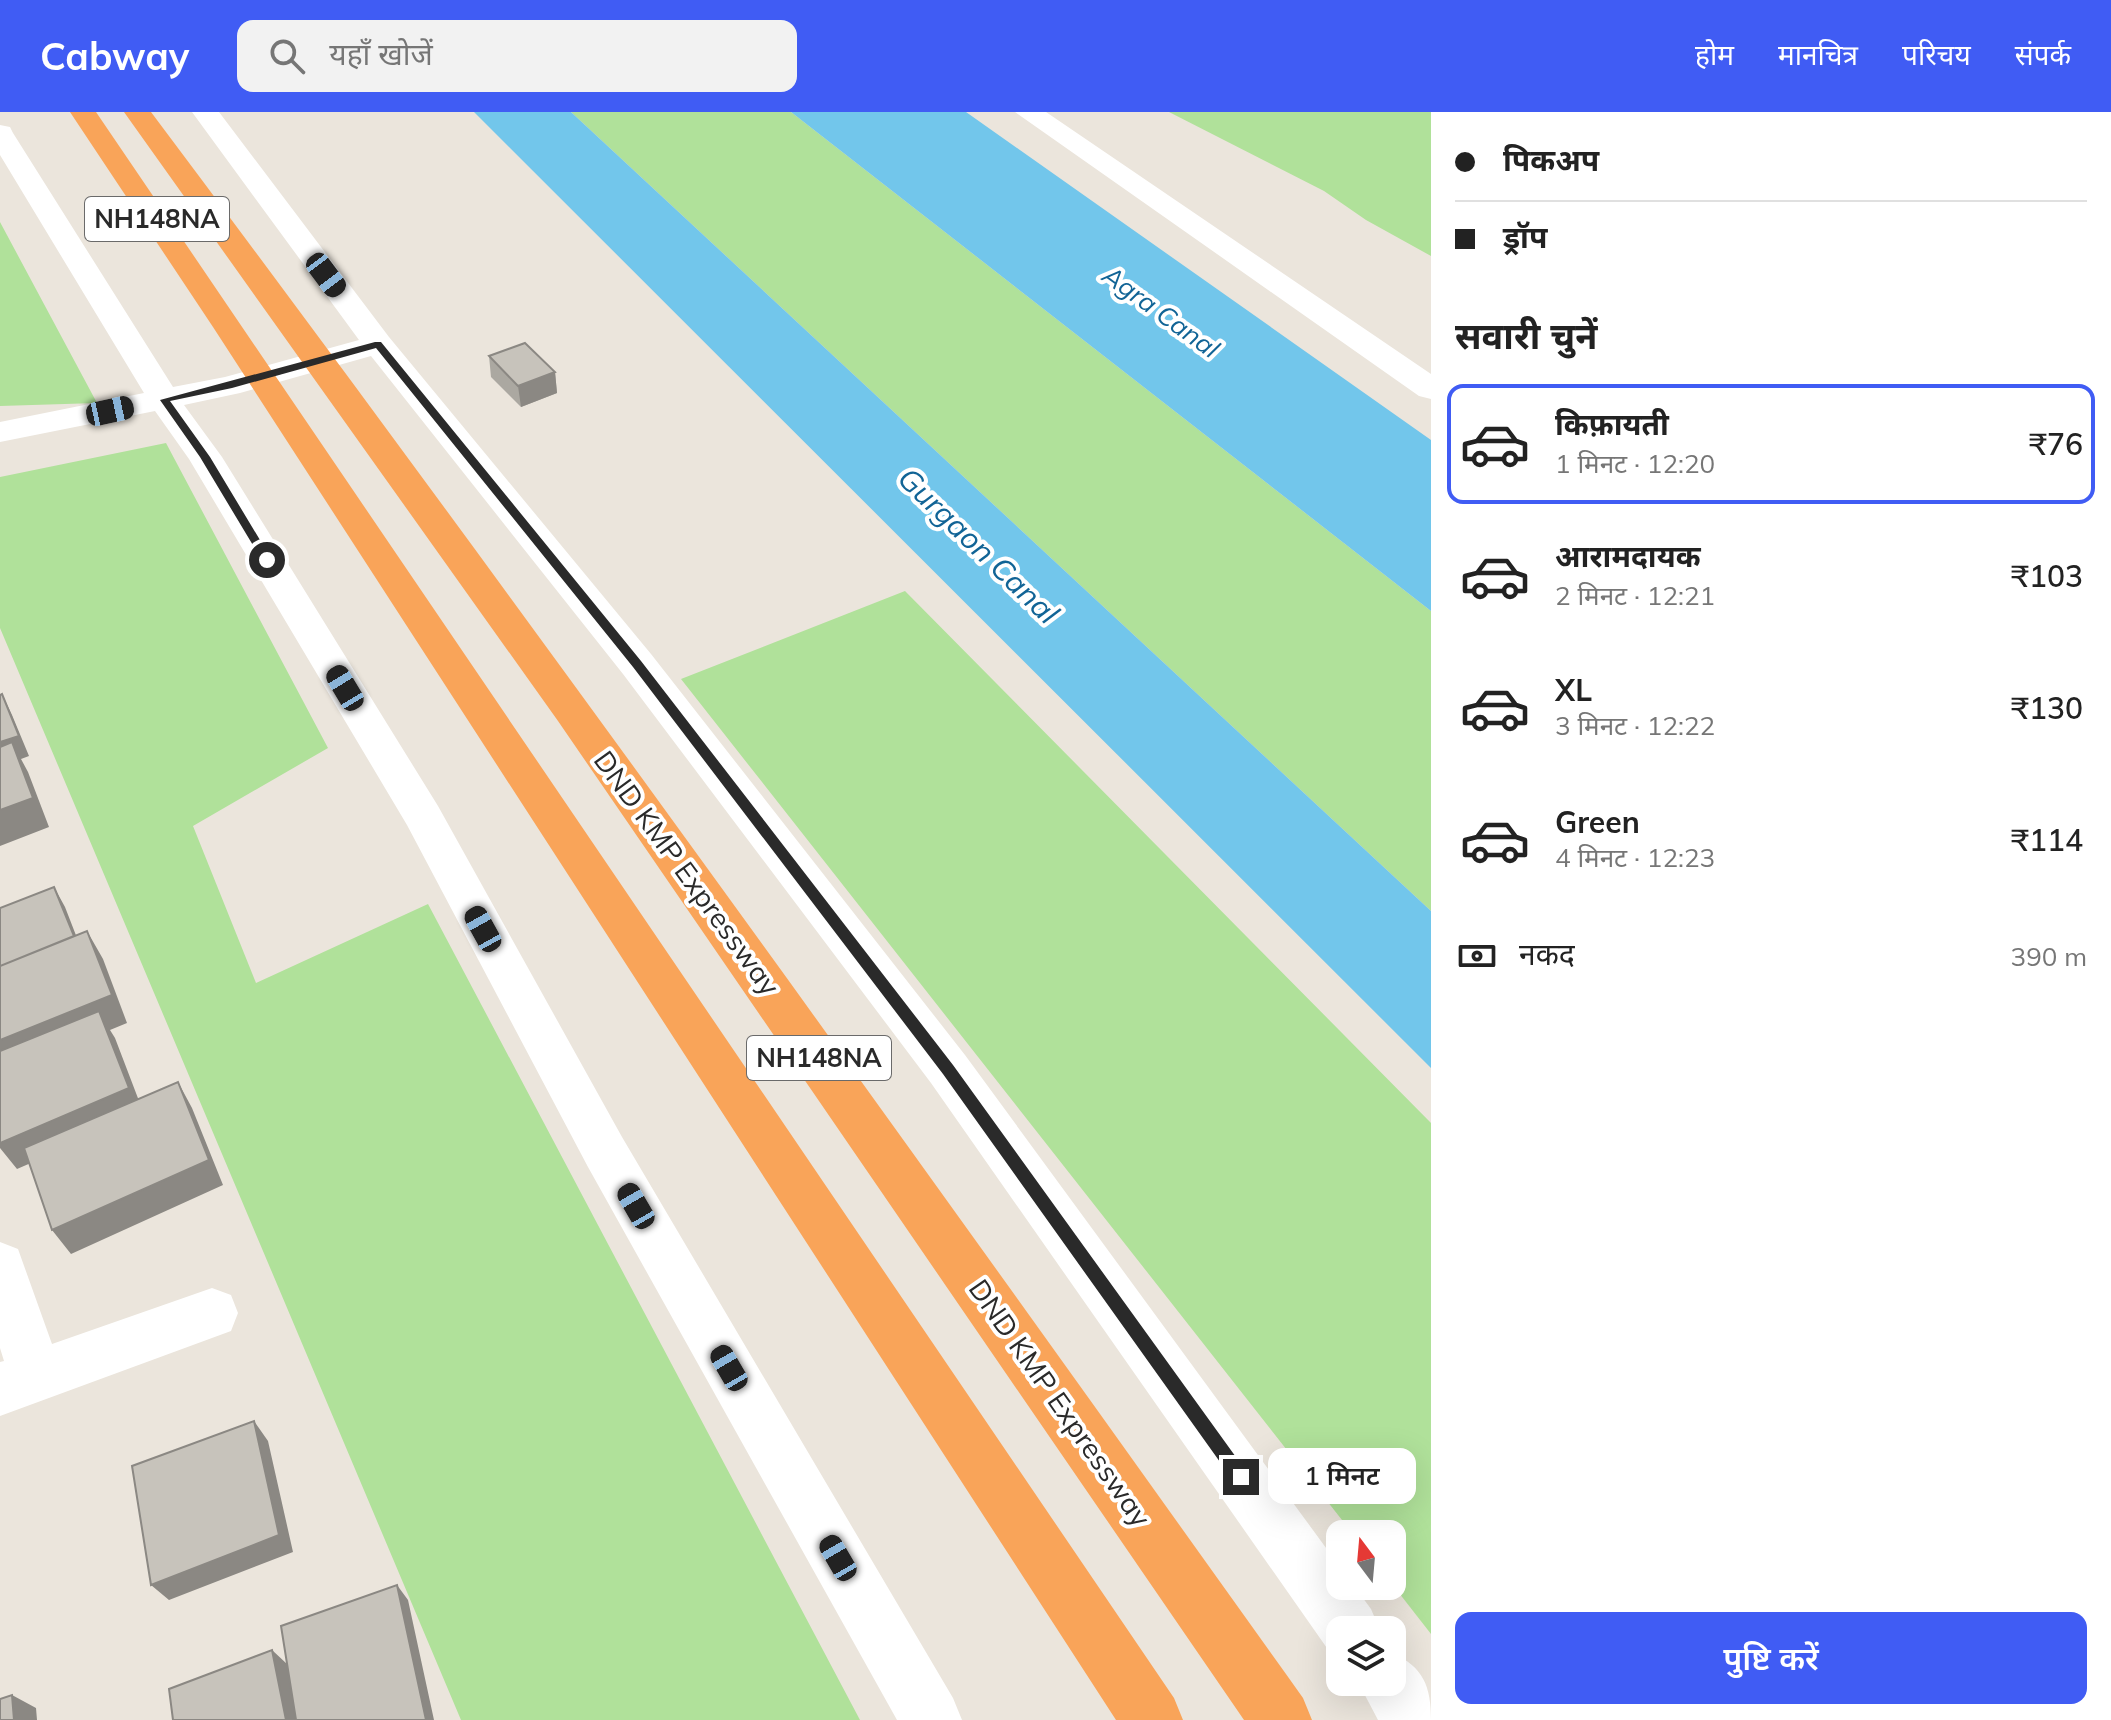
<!DOCTYPE html>
<html lang="hi">
<meta charset="utf-8">
<style>
body{margin:0;font-family:Mulish,"Noto Sans Devanagari",sans-serif;background:#f2f2f2;color:#222;height:100vh;display:flex;flex-direction:column;font-size:30px;white-space:nowrap}
*{box-sizing:border-box;margin:0}
p{font-size:26px;color:#767676}
.icon{flex:none;width:44px;height:44px;fill:none;stroke:currentColor;stroke-width:2;stroke-linecap:round;stroke-linejoin:round}
.map{position:relative;flex:1;overflow:hidden}
.details{display:flex;flex-direction:column;background:#fff;width:680px}
.details>*{flex:none}
.top-card{display:grid;align-content:center;height:176px;padding:0 24px;background:#fff}
.needle{width:52px;rotate:344deg}
.buttons{position:absolute;left:1326px;top:1408px;display:grid;gap:16px}
.buttons a{display:grid;place-items:center;width:80px;height:80px;border-radius:16px;background:#fff;box-shadow:0 8px 32px #0002;font-size:40px}
.end{position:absolute;width:36px;height:36px;margin:-18px;border:10px solid #2a2a2a;background:#fff;box-shadow:0 0 0 4px #fff}
.from{border-radius:50%}
.bubble{position:absolute;height:56px;border-radius:16px;background:#fff;box-shadow:0 8px 32px #0002;font-size:26px;font-weight:600;line-height:56px;text-align:center}
.car{position:absolute;width:24px;height:48px;margin:-24px -12px;border-radius:10px;box-shadow:0 0 6px 2px #0007;background:linear-gradient(#222 24%,#8ab4d8 0 40%,#222 0 76%,#8ab4d8 0 86%,#222 0)}
.top-card b{display:flex;align-items:center;gap:28px;height:76px;font-size:30px}
.top-card b+b{border-top:2px solid #e0e0e0}
.top-card i{width:20px;height:20px;background:#222}
ul{padding:0;list-style:none}
li{display:flex;align-items:center;gap:24px;height:120px;margin:0 16px 12px;padding:0 8px;border:4px solid transparent;border-radius:16px}
li div{flex:1}
li b{display:block;font-size:30px}
li em{font-style:normal;font-weight:600}
li.selected{border-color:#405cf4}
li>.icon{width:72px;height:72px;stroke-width:1.5}
h2{padding:0 24px;font-size:36px;line-height:96px}
.pay{display:flex;align-items:center;gap:20px;height:88px;padding:0 24px;font-size:30px}
.pay p{margin-inline-start:auto}
.button{display:flex;gap:16px;margin-top:auto;padding:16px 24px}
.button a{flex:1;height:92px;border-radius:16px;background:#405cf4;color:#fff;font-size:32px;font-weight:600;line-height:92px;text-align:center}
header{display:flex;align-items:center;gap:48px;box-sizing:border-box;height:112px;padding:0 40px;background:#405cf4;color:#fff}
header strong{font-size:38px}
nav{display:flex;gap:44px;margin-inline-start:auto;font-size:28px}
.search{width:560px;height:72px;background:#f2f2f2;display:flex;align-items:center;gap:20px;box-sizing:border-box;padding:0 28px;border-radius:16px;color:#767676;font-size:30px}
main{display:flex;flex:1;min-height:0}
.map>svg:first-child{display:block}
</style>
<header>
<strong>Cabway</strong>
<div class="search"><svg class="icon" aria-label="search" viewBox="0 0 24 24"><circle cx="10" cy="10" r="6"/><path d="M15 15l6 6"/></svg>यहाँ खोजें</div>
<nav><a>होम</a><a>मानचित्र</a><a>परिचय</a><a>संपर्क</a></nav>
</header>
<main>
<div class="map">
<svg width="1431" height="1608" viewBox="0 0 1431 1608">
<rect width="100%" height="100%" fill="#ebe5dc"/>
<!-- green -->
<path fill="#b0e19a" d="M571,0H791L1431,499V799Z
M1169,0H1431V144L1366,108L1324,79Z
M0,110L97,291L0,294Z
M166,331L328,636L193,714L256,871L428,792L860,1608H461L0,516V365Z
M905,479L1431,1011V1522L1392,1472V1422H1353L681,567Z"/>
<!-- water -->
<path fill="#72c6eb" d="M474,0H571L1431,799V956Z
M791,0H966L1431,328V499Z"/>
<g fill="none" stroke-linecap="round" stroke-linejoin="round">
<!-- minor -->
<path fill="#fff" fill-rule="evenodd" d="M192,0H219L389,225L651,542L965,943L1340,1455V1474H1354L1371,1497L1380,1518H1340V1544L1329,1539L931,971L623,562L371,244L240,281L184,293L222,345L438,694L622,1025L953,1586L962,1608H897L588,1055L407,713L189,347L155,299L0,330V310L144,281L0,43V13L10,15L13,21L173,275L225,265L359,228Z
M1015,0H1046L1431,262V287L1419,284Z
M0,1130L18,1137L52,1232L212,1176L231,1183L238,1201L231,1219L0,1304V1250L4,1249L0,1236Z
M1392,1541C1424,1555 1431,1575 1431,1608H1378L1358,1570H1392Z"/>
<!-- highway -->
<path fill="#f9a459" fill-rule="evenodd" d="M70,0H96L1174,1586L1183,1608H1116L213,215Z
M124,0H151C543,523 923,1054 1303,1586L1312,1608H1244L558,609Z"/>
</g>
<!-- wall -->
<path fill="#aba8a1" d="M489,244L555,260L557,281L521,295L491,265Z"/>
<!-- shaded-wall -->
<path fill="#8b8883" d="M555,260L557,281L521,295L518,274Z
M2,582L12,603L29,644L21,647L28,660L49,715L0,734V630Z
M54,775L65,795L84,844L0,878Z
M87,819L103,847L127,911L110,918L115,926L144,1002L17,1057L0,1036V928Z
M178,970L192,996L223,1073L71,1142L52,1118Z
M254,1309L268,1329L293,1440L169,1488L151,1473Z
M397,1473L408,1488L434,1608H426Z
M272,1538L287,1552L298,1608H286Z
M12,1583L36,1596L37,1608H14Z"/>
<!-- building -->
<path fill="#c7c3bb" stroke="#8b8883" stroke-width="2" d="M525,231L555,260L518,274L489,244Z
M2,582L19,624L0,630V583Z
M12,630L33,686L0,698V635Z
M54,775L74,824L0,854V796Z
M87,819L112,883L0,928V854Z
M99,899L129,976L0,1031V939Z
M178,970L209,1048L52,1118L24,1036Z
M254,1309L279,1423L151,1473L132,1354Z
M397,1473L426,1608H296L281,1514Z
M272,1538L286,1608H173L169,1577Z
M12,1583L14,1608H0V1587Z"/>
<!-- route -->
<path fill="#2a2a2a" d="M375,230H381L641,549L953,953L1246,1359L1249,1365L1246,1371L1241,1374L1235,1371L943,962L633,555L376,236L232,276L170,289L210,345L272,448L267,451L263,450L200,345L160,288Z"/>
<g text-anchor="middle" stroke-width="8" stroke-linejoin="round" paint-order="stroke">
<!-- shield labels -->
<g fill="#fff" stroke="#6a6a6a" stroke-width="2">
<rect x="85" y="85" width="144" height="44" rx="6"/>
<rect x="747" y="924" width="144" height="44" rx="6"/>
</g>
<g font-size="26" font-weight="bold" fill="#2a2a2a">
<text x="157" y="116">NH148NA</text>
<text x="819" y="955">NH148NA</text>
</g>
<!-- far-water labels -->
<g font-size="26" font-style="italic" fill="#116496" stroke="#fff">
<text transform="translate(1161 200) rotate(36)" y="9">Agra Canal</text>
</g>
<!-- street labels -->
<g font-size="28" fill="#2a2a2a" stroke="#fff">
<text transform="translate(687 761) rotate(54)" y="10">DND KMP Expressway</text>
<text transform="translate(1060 1291) rotate(55)" y="10">DND KMP Expressway</text>
</g>
<!-- water labels -->
<g font-size="30" font-style="italic" fill="#116496" stroke="#fff">
<text transform="translate(978 434) rotate(44)" y="10">Gurgaon Canal</text>
</g>
</g>
</svg>
<div class="buttons">
<a><svg class="needle" viewBox="-14 -14 28 28"><path d="M0-13l5 13h-10z" fill="#e53935"/><path d="M0 13l5-13h-10z" fill="#767676"/></svg></a>
<a><svg class="icon" aria-label="layers" viewBox="0 0 24 24"><path d="M12 4l9 5-9 5-9-5zM3 14l9 5 9-5"/></svg></a>
</div>
<i class="end from" style="left:267px;top:448px"></i>
<i class="end" style="left:1241px;top:1365px"></i>
<div class="bubble" style="left:1268px;top:1336px;width:148px">1 मिनट</div>
<i class="car" style="left:326px;top:163px;rotate:143deg"></i>
<i class="car" style="left:110px;top:299px;rotate:78deg"></i>
<i class="car" style="left:345px;top:576px;rotate:329deg"></i>
<i class="car" style="left:483px;top:817px;rotate:331deg"></i>
<i class="car" style="left:636px;top:1094px;rotate:330deg"></i>
<i class="car" style="left:729px;top:1256px;rotate:330deg"></i>
<i class="car" style="left:838px;top:1446px;rotate:330deg"></i>
</div>
<section class="details">
<div class="top-card">
<b><i class="from"></i>पिकअप</b>
<b><i></i>ड्रॉप</b>
</div>
<h2>सवारी चुनें</h2>
<ul>
<li class="selected"><svg class="icon" aria-label="car" viewBox="0 0 24 24"><path d="M5 17H2v-5l4-1 3-4h7l3 4 3 1v5h-3M9 17h6M6 11h13"/><circle cx="7" cy="17" r="2"/><circle cx="17" cy="17" r="2"/></svg><div><b>किफ़ायती</b><p>1 मिनट · 12:20</p></div><em>₹76</em></li>
<li><svg class="icon" aria-label="car" viewBox="0 0 24 24"><path d="M5 17H2v-5l4-1 3-4h7l3 4 3 1v5h-3M9 17h6M6 11h13"/><circle cx="7" cy="17" r="2"/><circle cx="17" cy="17" r="2"/></svg><div><b>आरामदायक</b><p>2 मिनट · 12:21</p></div><em>₹103</em></li>
<li><svg class="icon" aria-label="car" viewBox="0 0 24 24"><path d="M5 17H2v-5l4-1 3-4h7l3 4 3 1v5h-3M9 17h6M6 11h13"/><circle cx="7" cy="17" r="2"/><circle cx="17" cy="17" r="2"/></svg><div><b>XL</b><p>3 मिनट · 12:22</p></div><em>₹130</em></li>
<li><svg class="icon" aria-label="car" viewBox="0 0 24 24"><path d="M5 17H2v-5l4-1 3-4h7l3 4 3 1v5h-3M9 17h6M6 11h13"/><circle cx="7" cy="17" r="2"/><circle cx="17" cy="17" r="2"/></svg><div><b>Green</b><p>4 मिनट · 12:23</p></div><em>₹114</em></li>
</ul>
<div class="pay"><svg class="icon" aria-label="cash" viewBox="0 0 24 24"><path d="M3 7h18v10H3z"/><circle cx="12" cy="12" r="2"/></svg>नकद<p>390 m</p></div>
<div class="button"><a>पुष्टि करें</a></div>
</section>
</main>
